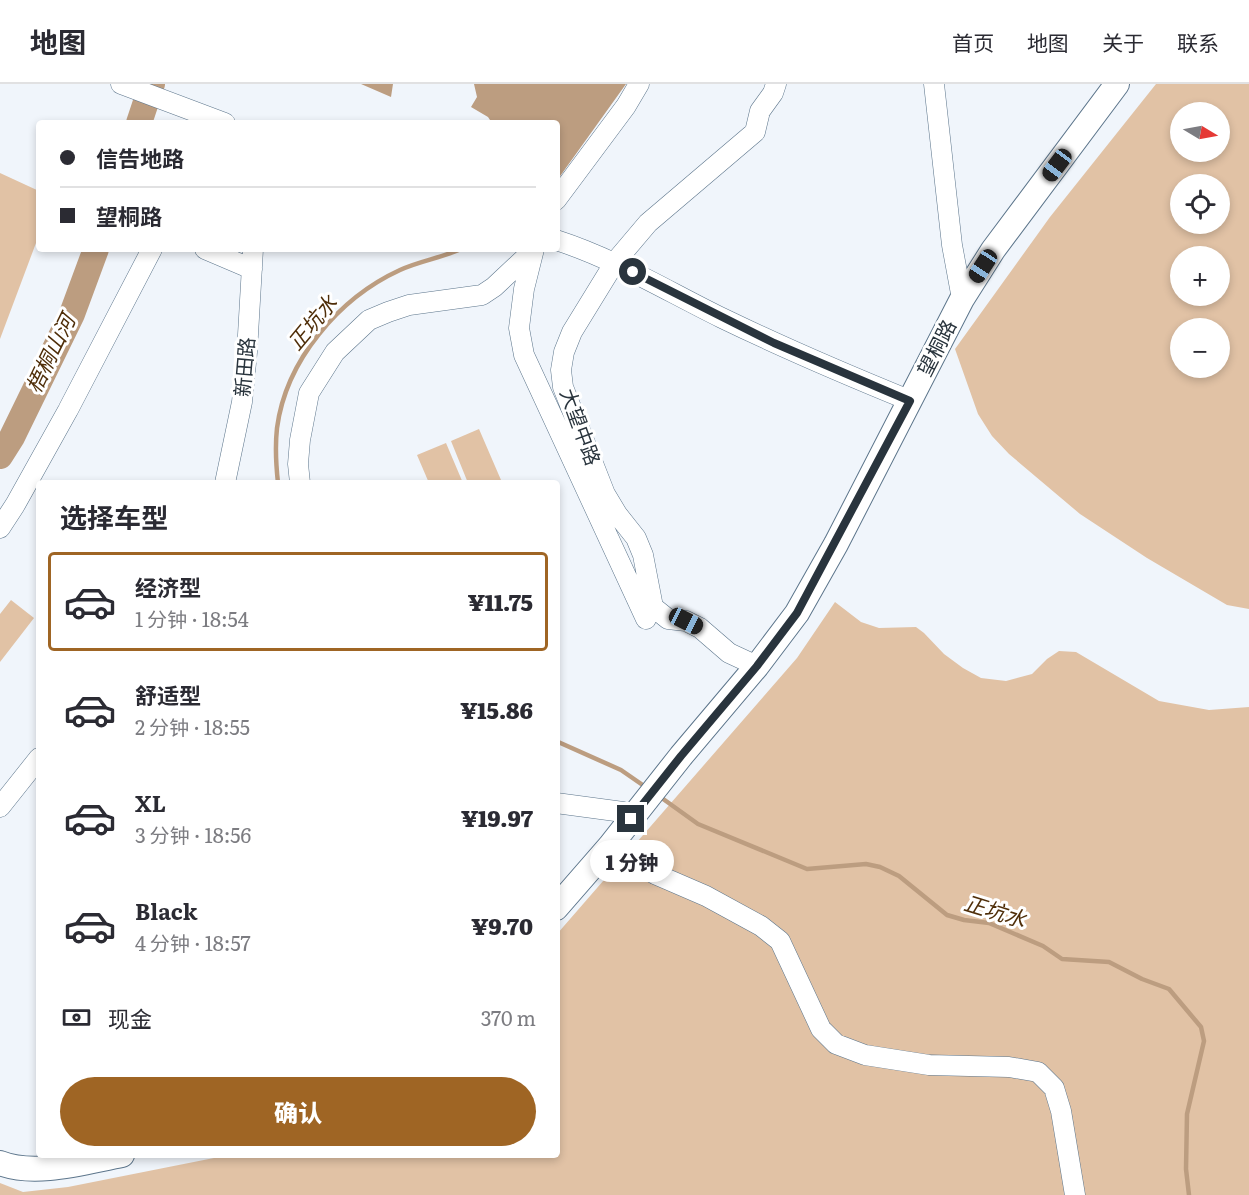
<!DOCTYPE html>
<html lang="zh">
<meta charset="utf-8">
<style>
body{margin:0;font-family:Literata,"Noto Sans SC",serif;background:#f7f7f7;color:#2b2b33;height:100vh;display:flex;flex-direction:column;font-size:22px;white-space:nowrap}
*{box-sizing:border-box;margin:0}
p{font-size:20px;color:#7c7c81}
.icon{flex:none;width:33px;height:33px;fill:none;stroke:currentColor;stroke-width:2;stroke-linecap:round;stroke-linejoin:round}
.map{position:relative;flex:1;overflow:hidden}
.sheet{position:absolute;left:36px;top:396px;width:524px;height:678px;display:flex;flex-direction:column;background:#fff;border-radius:6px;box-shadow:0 3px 9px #0003}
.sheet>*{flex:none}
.guide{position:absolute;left:36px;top:36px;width:524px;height:132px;border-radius:6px;box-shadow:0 3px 9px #0003;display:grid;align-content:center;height:132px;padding:0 24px;background:#fff}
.needle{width:39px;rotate:100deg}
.controls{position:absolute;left:1170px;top:18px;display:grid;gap:12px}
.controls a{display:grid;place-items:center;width:60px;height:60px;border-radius:50%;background:#fff;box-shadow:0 3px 9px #0003;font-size:30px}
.end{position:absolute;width:27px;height:27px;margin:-14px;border:8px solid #29343d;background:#fff;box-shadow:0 0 0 3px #fff}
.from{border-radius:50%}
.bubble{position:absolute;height:42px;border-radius:21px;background:#fff;box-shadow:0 3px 9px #0003;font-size:20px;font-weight:800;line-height:42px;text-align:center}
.car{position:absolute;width:18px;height:36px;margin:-18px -9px;border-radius:8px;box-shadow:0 0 4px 2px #0007;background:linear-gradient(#222 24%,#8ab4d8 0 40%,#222 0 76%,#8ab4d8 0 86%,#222 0)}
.guide b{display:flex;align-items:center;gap:21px;height:57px;font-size:22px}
.guide b+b{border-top:2px solid #e1e1e2}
.guide i{width:15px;height:15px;background:#2b2b33}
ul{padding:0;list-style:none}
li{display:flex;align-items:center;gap:18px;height:99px;margin:0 12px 9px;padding:0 12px;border:3px solid transparent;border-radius:6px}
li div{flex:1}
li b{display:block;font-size:22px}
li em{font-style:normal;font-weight:800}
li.selected{border-color:#9f6524}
li>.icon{width:54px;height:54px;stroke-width:1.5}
h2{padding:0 24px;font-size:27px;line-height:72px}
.pay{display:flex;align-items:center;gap:15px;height:66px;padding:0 24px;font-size:22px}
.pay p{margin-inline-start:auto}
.action{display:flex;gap:12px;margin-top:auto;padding:12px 24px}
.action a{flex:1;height:69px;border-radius:36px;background:#9f6524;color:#fff;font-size:24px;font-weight:800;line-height:69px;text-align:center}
header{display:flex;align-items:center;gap:36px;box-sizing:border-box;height:84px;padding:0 30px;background:#fff;border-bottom:2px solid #e1e1e2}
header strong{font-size:28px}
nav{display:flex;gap:33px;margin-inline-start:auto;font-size:21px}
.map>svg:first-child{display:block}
</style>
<header>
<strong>地图</strong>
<nav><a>首页</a><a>地图</a><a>关于</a><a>联系</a></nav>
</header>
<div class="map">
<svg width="1249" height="1111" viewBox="0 0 1249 1111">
<rect width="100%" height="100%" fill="#f0f5fb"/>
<!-- green -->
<path fill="#e1c2a5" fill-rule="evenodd" d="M1156,0H1249V525L1227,521L1147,474L1080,430L1009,370L992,352L978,330L955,265L1050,133ZM1220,28V68H1180V28ZM1220,100V140H1180V100ZM1220,172V212H1180V172ZM1220,244V284H1180V244Z
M0,89L39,107V151L0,255Z
M479,345L501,396L493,399H468L451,357Z
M446,359L463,399H429L417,371Z
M11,516L34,534L0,578V530Z
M835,518L861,538L879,544L916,543L924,549L944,570L963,584L981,594L1006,597L1032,590L1047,575L1059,567L1076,568L1159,617L1209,626L1249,623V1111H0V1099L23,1108L68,1103L229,1071H556L557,850L797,574Z"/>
<!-- water -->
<path fill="#bc9d80" d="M361,0H393L391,13Z
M474,0H626L558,95L556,39H492L488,33L471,23L477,13Z"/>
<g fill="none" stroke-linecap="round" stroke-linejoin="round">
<!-- stream -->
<path stroke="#bc9d80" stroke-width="4.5" d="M278,399C276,381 275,362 277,344C286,276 339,214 400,186C419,177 441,174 461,165
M556,657L621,686L647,704
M659,712L698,740L807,785L866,780L880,783L899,792L947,831L964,836L989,839L1043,862L1062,875L1109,878L1142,895L1169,905L1201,943L1204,957L1187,1030L1186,1085L1189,1111"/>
<!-- river -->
<path stroke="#bc9d80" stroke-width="26" d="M139,39L152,0
M0,372L12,353L72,230L96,165"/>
<defs>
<path id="minor" d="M121,0L225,39
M934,0L952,161L962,215
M556,116L626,22L639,0
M556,156C615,175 667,207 722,234C784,264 847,291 911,317
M205,165L252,185
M534,165L524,205L519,244L524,271L646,535
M225,399L242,318L247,268L253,165
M300,399L298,380L300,356L309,309L335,268L369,236L388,228L409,221L482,211L494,203L526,173L530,165
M0,444L15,421L68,326L152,165
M757,582L729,569L700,544L686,537L668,535L653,523L643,471L636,454L617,430L605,410L563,303L561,286L564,268L572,248L615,178L648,139L755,48L760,27L773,9L776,0
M556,719L623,728L631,735
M0,723L39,674
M610,762L655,790L706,812L761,842L780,857L821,945L836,960L865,971L929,981L1009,983L1038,988L1054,1004L1061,1027L1075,1111"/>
<path id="major" d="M556,824L610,762L681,672L757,582L797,529L836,460L962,215L993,166L1117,0
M0,1079C35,1093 85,1078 122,1071"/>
</defs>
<!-- minor casing -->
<use href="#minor" stroke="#5c758b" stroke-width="21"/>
<!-- major casing -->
<use href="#major" stroke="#5c758b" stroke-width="26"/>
<!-- minor -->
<use href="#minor" stroke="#fff" stroke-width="20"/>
<!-- major -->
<use href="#major" stroke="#fff" stroke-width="24"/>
</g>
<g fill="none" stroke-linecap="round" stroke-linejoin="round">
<!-- route -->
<path stroke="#29343d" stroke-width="8" d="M631,735L681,672L757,582L797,529L910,317L774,259L633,188"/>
</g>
<g text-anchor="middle" stroke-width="6" stroke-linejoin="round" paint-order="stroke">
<!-- street labels -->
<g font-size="20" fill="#29343d" stroke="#fff">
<text transform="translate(937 264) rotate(-63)" y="7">望桐路</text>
<text transform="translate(245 283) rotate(-85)" y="7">新田路</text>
<text transform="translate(580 343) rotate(70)" y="7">大望中路</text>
</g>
<!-- water labels -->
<g font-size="21" font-style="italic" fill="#4f2e09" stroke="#fff">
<text transform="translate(313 239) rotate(-50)" y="7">正坑水</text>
<text transform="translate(51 270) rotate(-64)" y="7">梧桐山河</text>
<text transform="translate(995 828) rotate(17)" y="7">正坑水</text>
</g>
</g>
</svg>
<div class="controls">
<a><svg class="needle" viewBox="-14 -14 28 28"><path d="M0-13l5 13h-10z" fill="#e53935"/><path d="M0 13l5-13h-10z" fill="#7c7c81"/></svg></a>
<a><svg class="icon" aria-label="locate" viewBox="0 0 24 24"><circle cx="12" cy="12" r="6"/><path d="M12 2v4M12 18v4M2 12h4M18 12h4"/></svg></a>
<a>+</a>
<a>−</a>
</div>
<i class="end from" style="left:633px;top:188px"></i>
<i class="end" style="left:631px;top:735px"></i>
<div class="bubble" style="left:590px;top:756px;width:84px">1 分钟</div>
<i class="car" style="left:1057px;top:81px;rotate:217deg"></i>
<i class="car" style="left:983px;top:182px;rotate:213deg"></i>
<i class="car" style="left:686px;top:537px;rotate:117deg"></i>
<div class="guide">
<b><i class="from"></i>信告地路</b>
<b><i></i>望桐路</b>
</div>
<section class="sheet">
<h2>选择车型</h2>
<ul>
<li class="selected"><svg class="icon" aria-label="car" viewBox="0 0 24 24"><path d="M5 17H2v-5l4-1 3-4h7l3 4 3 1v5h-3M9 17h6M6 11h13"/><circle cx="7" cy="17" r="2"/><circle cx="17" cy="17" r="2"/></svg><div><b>经济型</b><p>1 分钟 · 18:54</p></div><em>¥11.75</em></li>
<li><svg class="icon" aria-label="car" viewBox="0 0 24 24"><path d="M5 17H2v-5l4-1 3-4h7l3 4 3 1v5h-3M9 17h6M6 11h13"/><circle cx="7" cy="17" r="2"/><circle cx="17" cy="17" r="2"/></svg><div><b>舒适型</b><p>2 分钟 · 18:55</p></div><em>¥15.86</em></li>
<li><svg class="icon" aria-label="car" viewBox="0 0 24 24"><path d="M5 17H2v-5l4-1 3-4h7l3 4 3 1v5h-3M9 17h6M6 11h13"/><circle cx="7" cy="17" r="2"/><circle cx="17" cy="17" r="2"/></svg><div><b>XL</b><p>3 分钟 · 18:56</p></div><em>¥19.97</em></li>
<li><svg class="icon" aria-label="car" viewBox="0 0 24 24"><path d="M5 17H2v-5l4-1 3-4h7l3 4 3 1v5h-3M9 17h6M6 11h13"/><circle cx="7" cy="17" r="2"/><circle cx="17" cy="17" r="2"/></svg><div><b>Black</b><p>4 分钟 · 18:57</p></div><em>¥9.70</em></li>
</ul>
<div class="pay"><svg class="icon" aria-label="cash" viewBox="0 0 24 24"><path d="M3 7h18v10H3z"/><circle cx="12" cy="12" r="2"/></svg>现金<p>370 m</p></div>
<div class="action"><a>确认</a></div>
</section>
</div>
